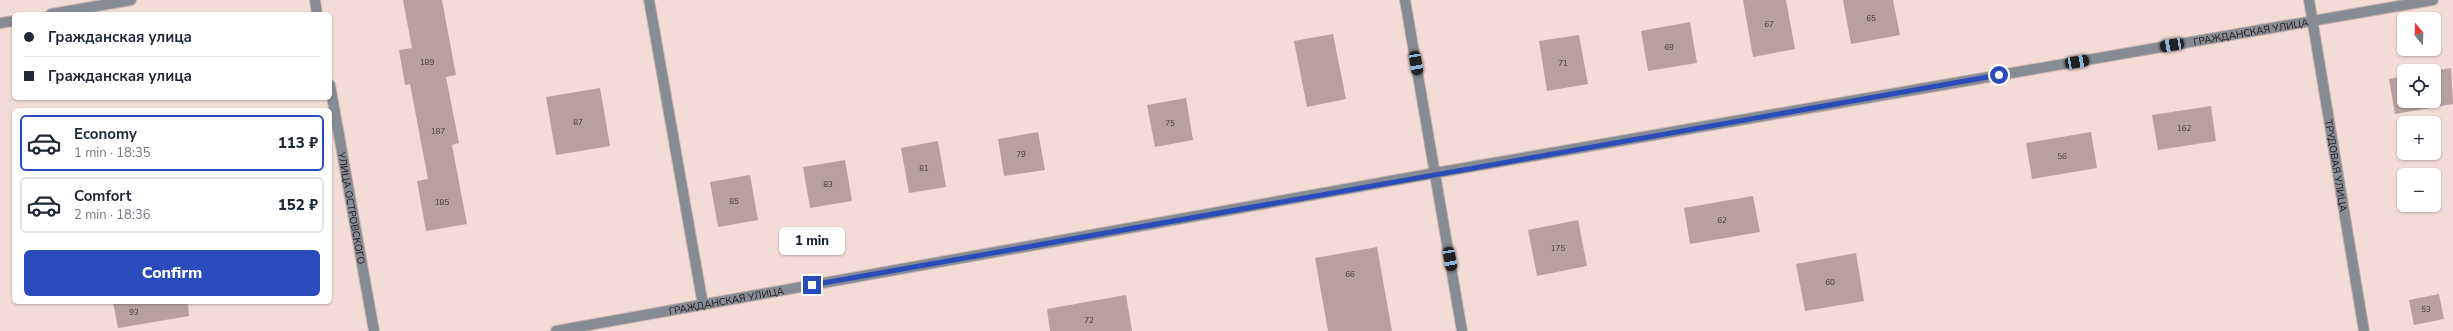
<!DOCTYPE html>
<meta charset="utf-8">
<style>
body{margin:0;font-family:"Nunito Sans",sans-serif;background:#f2f2f3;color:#1f2937;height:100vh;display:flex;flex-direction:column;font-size:15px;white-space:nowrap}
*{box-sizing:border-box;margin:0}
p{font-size:13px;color:#747a83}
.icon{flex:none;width:22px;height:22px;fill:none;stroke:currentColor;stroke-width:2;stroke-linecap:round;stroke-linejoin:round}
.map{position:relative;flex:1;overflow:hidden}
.sheet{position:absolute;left:12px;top:108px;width:320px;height:196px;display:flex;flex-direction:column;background:#fff;border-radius:6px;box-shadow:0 1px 3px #0004}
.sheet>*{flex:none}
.top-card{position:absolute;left:12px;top:12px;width:320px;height:88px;border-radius:6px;box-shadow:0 1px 3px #0004;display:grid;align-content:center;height:88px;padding:0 12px;background:#fff}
.needle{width:26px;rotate:341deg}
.tools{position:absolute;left:2397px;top:12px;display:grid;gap:8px}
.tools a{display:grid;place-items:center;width:44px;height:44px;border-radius:6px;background:#fff;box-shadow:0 1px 3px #0004;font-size:20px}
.end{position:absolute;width:18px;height:18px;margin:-9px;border:5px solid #2a4bba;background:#fff;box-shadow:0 0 0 2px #fff}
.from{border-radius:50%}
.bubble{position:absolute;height:28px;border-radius:6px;background:#fff;box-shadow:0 1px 3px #0004;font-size:13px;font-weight:800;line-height:28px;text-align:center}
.car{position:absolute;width:12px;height:24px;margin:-12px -6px;border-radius:5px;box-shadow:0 0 3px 1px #0007;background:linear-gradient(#222 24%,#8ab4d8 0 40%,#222 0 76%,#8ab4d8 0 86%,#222 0)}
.top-card b{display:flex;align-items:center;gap:14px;height:38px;font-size:15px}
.top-card b+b{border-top:1px solid #e0e1e3}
.top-card i{width:10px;height:10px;background:#1f2937}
ul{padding:7px 0 0;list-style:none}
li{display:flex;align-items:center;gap:12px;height:56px;margin:0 8px 6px;padding:0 4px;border:2px solid #e0e1e3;border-radius:6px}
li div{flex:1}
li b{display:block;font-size:15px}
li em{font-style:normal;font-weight:800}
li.selected{border-color:#2a4bba}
li>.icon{width:36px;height:36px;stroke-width:1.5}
.action{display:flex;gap:8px;margin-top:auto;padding:8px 12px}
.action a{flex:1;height:46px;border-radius:6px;background:#2a4bba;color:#fff;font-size:16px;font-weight:800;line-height:46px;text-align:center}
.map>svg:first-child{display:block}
</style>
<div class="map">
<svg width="2453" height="331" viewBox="0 0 2453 331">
<rect width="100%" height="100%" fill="#f3dbd6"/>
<!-- building -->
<path fill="#b8a19d" d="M403,0H442L456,75L446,77L459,143L452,145L467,224L426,231L417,181L428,179L410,84L405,85L399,50L412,48Z
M1743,0H1786L1795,49L1753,57Z
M1843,0H1893L1900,35L1851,44Z
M1690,22L1697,63L1648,71L1641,31Z
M1333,34L1346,99L1307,107L1294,41Z
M1579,35L1588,84L1547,91L1539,41Z
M2451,68L2453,104L2395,114L2389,79L2404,76V101H2434V71H2432Z
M600,88L610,146L556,155L546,97Z
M1186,98L1193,140L1155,147L1147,105Z
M2211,106L2216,141L2158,150L2152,115Z
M1038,132L1045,170L1004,176L998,139Z
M2091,132L2097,168L2032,179L2026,143Z
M938,141L946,187L909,193L901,148Z
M845,160L852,201L810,208L803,167Z
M750,175L758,220L718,227L710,182Z
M1753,196L1760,232L1690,244L1684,208Z
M1578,220L1587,266L1537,276L1528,230Z
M1377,247L1392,331H1328L1315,258Z
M1856,253L1864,301L1805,311L1796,264Z
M2439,294L2444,319L2414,325L2409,300Z
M1126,295L1132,331H1050L1047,309Z
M113,302H188L189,316L118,328Z"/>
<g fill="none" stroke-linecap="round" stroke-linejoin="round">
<defs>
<path id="service" d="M649,0L703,305
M51,14L131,0
M0,23L14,21"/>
<g id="minor">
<path id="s1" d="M2309,0L2364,331"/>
<path id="s2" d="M1435,173L2433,0"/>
</g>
<g id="tertiary">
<path d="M315,0L317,14"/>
<path d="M1405,0L1462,331"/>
<path id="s3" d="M330,85L374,331"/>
<path id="s4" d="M556,331L1435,173"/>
</g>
</defs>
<!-- service casing -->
<use href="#service" stroke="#cdb7b3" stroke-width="12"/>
<!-- minor casing -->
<use href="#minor" stroke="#cdb7b3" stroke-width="12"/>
<!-- tertiary casing -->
<use href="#tertiary" stroke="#cdb7b3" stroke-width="12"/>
<!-- service -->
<use href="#service" stroke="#878b93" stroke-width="10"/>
<!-- minor -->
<use href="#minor" stroke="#878b93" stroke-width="10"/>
<!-- tertiary -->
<use href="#tertiary" stroke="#878b93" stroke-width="10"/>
</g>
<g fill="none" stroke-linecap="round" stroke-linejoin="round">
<!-- route -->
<path stroke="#2a4bba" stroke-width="5" d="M812,285L1999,75"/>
</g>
<g text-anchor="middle" stroke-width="3" stroke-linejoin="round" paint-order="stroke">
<!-- number labels -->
<g font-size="8" fill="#443836">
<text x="1871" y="21">65</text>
<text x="1769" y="27">67</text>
<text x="1669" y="50">69</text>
<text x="427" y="65">189</text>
<text x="1563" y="66">71</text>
<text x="578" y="125">87</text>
<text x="1170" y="126">75</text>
<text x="2184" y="131">162</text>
<text x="438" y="134">187</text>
<text x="1021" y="157">79</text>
<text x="2062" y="159">56</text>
<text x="924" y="171">81</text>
<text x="828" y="187">83</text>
<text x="734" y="204">85</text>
<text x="442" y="205">185</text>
<text x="1722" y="223">62</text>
<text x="1558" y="251">175</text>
<text x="1350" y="277">66</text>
<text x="1830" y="285">60</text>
<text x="2426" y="312">53</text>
<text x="134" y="315">93</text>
<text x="1089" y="323">72</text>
</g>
<!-- street labels -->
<g font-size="10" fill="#1e1514" stroke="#f3dbd6">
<text dy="4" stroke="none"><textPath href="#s2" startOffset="828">ГРАЖДАНСКАЯ УЛИЦА</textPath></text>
<text dy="4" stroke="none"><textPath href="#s1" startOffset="168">ТРУДОВАЯ УЛИЦА</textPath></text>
<text dy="4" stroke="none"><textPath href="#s3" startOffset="125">УЛИЦА ОСТРОВСКОГО</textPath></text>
<text dy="4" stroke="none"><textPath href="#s4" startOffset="173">ГРАЖДАНСКАЯ УЛИЦА</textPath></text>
</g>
</g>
</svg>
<div class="tools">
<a><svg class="needle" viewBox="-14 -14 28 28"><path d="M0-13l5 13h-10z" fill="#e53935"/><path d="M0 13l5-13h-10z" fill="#747a83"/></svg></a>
<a><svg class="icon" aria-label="locate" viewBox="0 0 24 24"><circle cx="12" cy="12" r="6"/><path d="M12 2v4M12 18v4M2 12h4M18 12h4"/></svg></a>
<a>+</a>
<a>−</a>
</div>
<i class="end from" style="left:1999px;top:75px"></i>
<i class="end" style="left:812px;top:285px"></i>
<div class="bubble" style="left:779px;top:227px;width:66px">1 min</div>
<i class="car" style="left:2172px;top:45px;rotate:260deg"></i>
<i class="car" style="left:2077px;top:62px;rotate:80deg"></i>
<i class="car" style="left:1416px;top:63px;rotate:170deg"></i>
<i class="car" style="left:1450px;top:259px;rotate:170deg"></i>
<div class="top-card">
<b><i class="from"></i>Гражданская улица</b>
<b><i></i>Гражданская улица</b>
</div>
<section class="sheet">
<ul>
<li class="selected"><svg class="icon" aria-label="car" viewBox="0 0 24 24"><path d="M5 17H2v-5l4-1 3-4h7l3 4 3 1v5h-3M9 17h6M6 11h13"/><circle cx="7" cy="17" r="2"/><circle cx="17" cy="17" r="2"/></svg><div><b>Economy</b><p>1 min · 18:35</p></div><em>113 ₽</em></li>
<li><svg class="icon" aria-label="car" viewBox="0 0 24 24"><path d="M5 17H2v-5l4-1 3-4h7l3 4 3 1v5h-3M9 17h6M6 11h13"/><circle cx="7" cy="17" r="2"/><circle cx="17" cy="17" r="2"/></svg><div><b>Comfort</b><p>2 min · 18:36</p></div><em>152 ₽</em></li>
</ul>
<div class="action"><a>Confirm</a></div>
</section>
</div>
